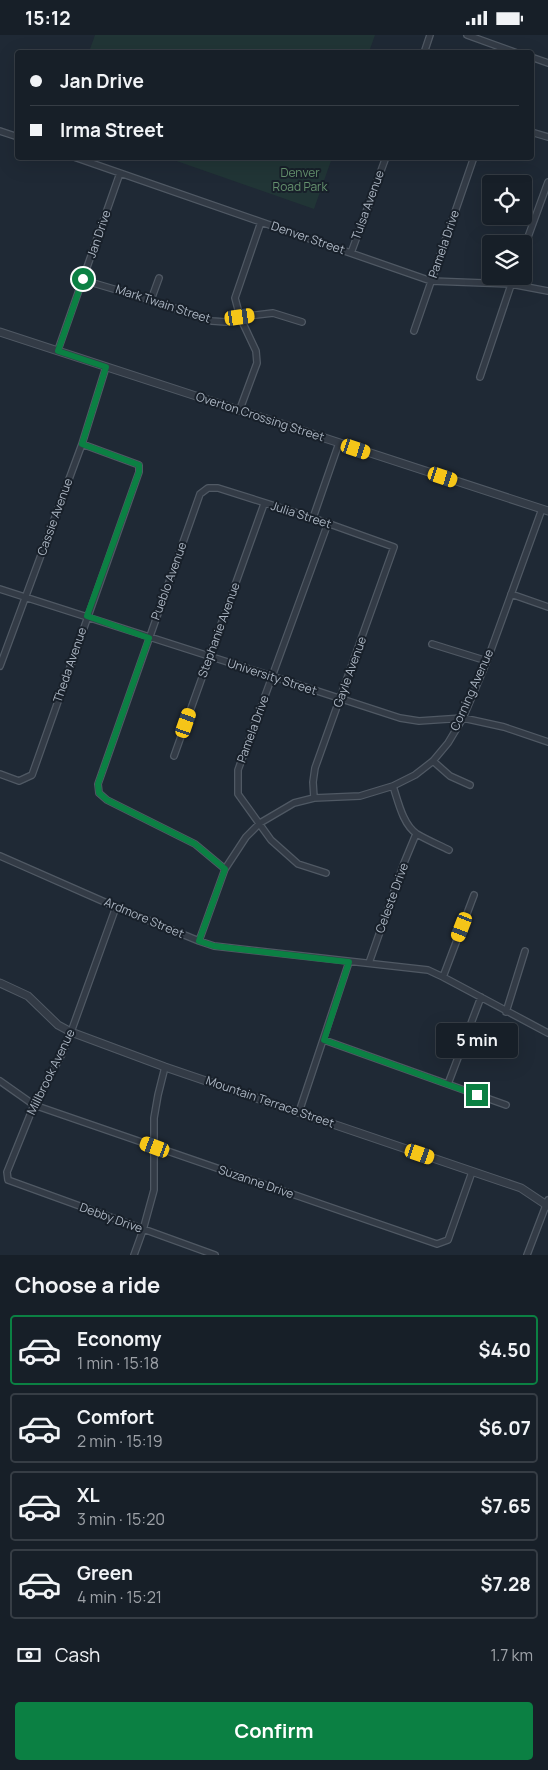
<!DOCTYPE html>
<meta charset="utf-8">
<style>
body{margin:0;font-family:Manrope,sans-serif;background:#202730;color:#f1f3f6;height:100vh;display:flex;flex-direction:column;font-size:19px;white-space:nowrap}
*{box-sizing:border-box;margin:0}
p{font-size:16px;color:#9ea2a8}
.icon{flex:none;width:28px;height:28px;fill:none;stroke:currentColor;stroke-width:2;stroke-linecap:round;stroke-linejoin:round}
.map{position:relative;height:1220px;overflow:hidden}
.panel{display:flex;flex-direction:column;background:#171f28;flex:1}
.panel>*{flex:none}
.guide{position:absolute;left:15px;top:15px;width:519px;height:110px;border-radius:5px;box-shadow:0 5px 20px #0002,0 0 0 1px #363d45;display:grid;align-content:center;height:110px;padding:0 15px;background:#171f28}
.tools{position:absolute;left:482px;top:140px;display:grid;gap:10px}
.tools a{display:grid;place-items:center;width:50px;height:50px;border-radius:5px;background:#171f28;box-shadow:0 5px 20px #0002,0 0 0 1px #363d45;font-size:25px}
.end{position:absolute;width:22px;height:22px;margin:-11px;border:6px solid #0b8043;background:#fff;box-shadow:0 0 0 2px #fff}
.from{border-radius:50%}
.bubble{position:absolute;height:35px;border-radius:5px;background:#171f28;box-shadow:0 5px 20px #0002,0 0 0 1px #363d45;font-size:16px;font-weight:700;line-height:35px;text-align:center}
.car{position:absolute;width:15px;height:30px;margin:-15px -8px;border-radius:6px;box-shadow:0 0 4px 1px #0007;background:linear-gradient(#f5c518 24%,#345 0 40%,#f5c518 0 76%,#345 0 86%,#f5c518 0)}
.guide b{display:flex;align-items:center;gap:18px;height:48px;font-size:19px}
.guide b+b{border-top:1px solid #363d45}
.guide i{width:12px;height:12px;background:#f1f3f6}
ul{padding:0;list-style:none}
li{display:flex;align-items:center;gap:15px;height:70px;margin:0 10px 8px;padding:0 5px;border:2px solid #363d45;border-radius:5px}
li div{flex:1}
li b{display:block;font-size:19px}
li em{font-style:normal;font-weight:700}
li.selected{border-color:#0b8043}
li>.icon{width:45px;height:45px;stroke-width:1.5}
h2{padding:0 15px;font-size:22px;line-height:60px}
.pay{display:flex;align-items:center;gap:12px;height:55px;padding:0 15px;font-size:19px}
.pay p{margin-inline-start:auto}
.action{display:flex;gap:10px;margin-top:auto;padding:10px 15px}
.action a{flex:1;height:58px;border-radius:5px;background:#0b8043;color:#fff;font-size:20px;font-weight:700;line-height:58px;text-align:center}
.status{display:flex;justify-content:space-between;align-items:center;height:35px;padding:0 25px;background:#171f28;direction:ltr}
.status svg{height:14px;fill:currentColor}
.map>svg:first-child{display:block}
</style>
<div class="status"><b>15:12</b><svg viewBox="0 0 49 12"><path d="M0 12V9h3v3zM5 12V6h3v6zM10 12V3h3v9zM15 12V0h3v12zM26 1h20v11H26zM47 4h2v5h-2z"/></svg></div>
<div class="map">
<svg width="548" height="1220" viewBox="0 0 548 1220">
<rect width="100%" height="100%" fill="#1f2935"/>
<!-- green -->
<path fill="#213536" d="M95,0H375L369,17H89Z
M168,123H332L314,174Z"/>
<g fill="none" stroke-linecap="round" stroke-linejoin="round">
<defs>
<path id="minor" d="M467,0L517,18
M424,18L430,0
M531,22L548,28
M0,96L18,102
M531,97L548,102
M74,122L431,246L511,249L548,256
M524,213L548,147
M351,218L386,122
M83,245L151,265L212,286L226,287L240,282L273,278L302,287
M151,265L159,243
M414,296L474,122
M58,315L120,138
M480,342L514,241
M240,374L257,328L256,316L240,282L235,263L261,187
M313,483L339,408
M0,554C133,597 267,639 400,683L419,686L463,683L504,692L548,707
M511,559L548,572
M432,609L487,626
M0,631L82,409L106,332
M174,721L264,469
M433,726L450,741L470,750
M0,739L19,746L32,740L139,437V430L82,409
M393,751C398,766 403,790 417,799C427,805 439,810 449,815
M0,821L116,872L199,906L214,911L428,935L443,942L548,998
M225,834L195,809L107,765L99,758L98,749L200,459L208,453H218L313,483L394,512L315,733L313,747L314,763
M326,838L298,829L271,805L238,759V735L328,488
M116,872L71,997L62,1019L34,1070L7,1137L8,1145L215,1220
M199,906L225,834L246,802L260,788L294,768L314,763L360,761L393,751L415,740L433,726L448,708L463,683L487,626L542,474
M369,928L404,828L416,799
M443,942L474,860
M506,977L525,916
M324,1005L506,1070
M0,1046L34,1070L437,1209L448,1205L472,1137
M448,1049L481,962
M299,1077L349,927
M134,1220L143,1195L154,1155V1083L158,1060L165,1032
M527,1220L548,1165"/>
<path id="tertiary" d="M0,297L548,476
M0,948L28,961L58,990L71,997L165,1032L521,1153L548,1171"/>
</defs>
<!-- minor casing -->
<use href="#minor" stroke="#505964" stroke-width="8"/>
<!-- tertiary casing -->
<use href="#tertiary" stroke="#505964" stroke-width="9"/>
<!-- minor -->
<use href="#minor" stroke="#333b46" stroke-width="5.5"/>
<!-- tertiary -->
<use href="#tertiary" stroke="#333b46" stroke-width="7"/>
</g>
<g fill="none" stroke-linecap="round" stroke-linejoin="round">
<!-- route -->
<path stroke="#0b8043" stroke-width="6" d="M83,244L58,316L106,332L82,409L139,430V437L87,581L149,603L98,749L99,758L107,765L195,809L225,834L199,906L214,911L349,927L324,1005L477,1060"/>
</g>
<g text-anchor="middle" stroke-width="4" stroke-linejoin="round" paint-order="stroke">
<!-- park labels -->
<g font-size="12" fill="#65926e" stroke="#18202a">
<text x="300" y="142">Denver<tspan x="300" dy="14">Road Park</tspan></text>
</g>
<!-- street labels -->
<g font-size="12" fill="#acb6c3" stroke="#18202a">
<text transform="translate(368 170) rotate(-70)" y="4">Tulsa Avenue</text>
<text transform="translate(99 199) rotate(-71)" y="4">Jan Drive</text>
<text transform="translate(308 203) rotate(19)" y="4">Denver Street</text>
<text transform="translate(444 209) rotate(-71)" y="4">Pamela Drive</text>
<text transform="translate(163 269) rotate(18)" y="4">Mark Twain Street</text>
<text transform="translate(260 382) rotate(18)" y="4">Overton Crossing Street</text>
<text transform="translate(301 480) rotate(18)" y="4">Julia Street</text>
<text transform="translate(55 482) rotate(-70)" y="4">Cassie Avenue</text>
<text transform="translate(169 546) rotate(-70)" y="4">Pueblo Avenue</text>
<text transform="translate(219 595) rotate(-70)" y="4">Stephanie Avenue</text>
<text transform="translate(70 630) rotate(-71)" y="4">Theda Avenue</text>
<text transform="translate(350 637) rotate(-70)" y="4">Gayle Avenue</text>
<text transform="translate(272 642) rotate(18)" y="4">University Street</text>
<text transform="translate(472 655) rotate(-66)" y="4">Corning Avenue</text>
<text transform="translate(253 694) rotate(-70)" y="4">Pamela Drive</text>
<text transform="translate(392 863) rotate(-70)" y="4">Celeste Drive</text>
<text transform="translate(144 883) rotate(23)" y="4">Ardmore Street</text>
<text transform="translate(51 1037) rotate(-64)" y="4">Millbrook Avenue</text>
<text transform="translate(270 1067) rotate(19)" y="4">Mountain Terrace Street</text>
<text transform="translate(256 1147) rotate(19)" y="4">Suzanne Drive</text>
<text transform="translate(111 1183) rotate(20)" y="4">Debby Drive</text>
</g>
</g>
</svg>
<div class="tools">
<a><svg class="icon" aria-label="locate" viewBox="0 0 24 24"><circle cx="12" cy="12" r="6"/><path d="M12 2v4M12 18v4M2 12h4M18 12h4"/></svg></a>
<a><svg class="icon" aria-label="layers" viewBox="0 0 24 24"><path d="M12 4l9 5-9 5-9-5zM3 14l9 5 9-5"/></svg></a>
</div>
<i class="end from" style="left:83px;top:244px"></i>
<i class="end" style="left:477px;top:1060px"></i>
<div class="bubble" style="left:436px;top:988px;width:82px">5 min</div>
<i class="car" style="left:240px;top:282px;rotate:82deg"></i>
<i class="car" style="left:356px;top:414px;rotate:108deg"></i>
<i class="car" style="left:443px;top:442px;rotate:108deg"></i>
<i class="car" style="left:186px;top:688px;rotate:19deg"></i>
<i class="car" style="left:462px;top:892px;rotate:201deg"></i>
<i class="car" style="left:155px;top:1112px;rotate:290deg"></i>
<i class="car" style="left:420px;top:1119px;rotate:109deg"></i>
<div class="guide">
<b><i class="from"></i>Jan Drive</b>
<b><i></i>Irma Street</b>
</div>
</div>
<section class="panel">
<h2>Choose a ride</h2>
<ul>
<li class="selected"><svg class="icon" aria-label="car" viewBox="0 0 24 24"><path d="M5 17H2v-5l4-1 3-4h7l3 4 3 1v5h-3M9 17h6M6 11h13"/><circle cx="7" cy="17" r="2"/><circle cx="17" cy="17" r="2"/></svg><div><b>Economy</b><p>1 min · 15:18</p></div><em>$4.50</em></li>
<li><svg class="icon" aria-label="car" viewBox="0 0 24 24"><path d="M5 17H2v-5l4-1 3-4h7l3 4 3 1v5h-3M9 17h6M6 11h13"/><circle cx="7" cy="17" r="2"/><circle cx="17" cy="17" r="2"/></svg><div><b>Comfort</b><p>2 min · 15:19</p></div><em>$6.07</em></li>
<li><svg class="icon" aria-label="car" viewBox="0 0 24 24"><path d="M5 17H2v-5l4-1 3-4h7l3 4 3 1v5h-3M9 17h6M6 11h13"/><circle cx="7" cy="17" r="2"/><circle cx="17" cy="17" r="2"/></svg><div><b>XL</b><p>3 min · 15:20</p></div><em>$7.65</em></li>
<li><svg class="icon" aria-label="car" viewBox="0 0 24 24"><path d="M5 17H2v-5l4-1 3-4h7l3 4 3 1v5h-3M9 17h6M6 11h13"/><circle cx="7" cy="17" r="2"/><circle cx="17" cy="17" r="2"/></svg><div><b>Green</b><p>4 min · 15:21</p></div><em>$7.28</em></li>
</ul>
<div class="pay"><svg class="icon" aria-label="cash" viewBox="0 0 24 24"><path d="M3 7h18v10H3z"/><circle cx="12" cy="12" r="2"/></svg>Cash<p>1.7 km</p></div>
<div class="action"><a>Confirm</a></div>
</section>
